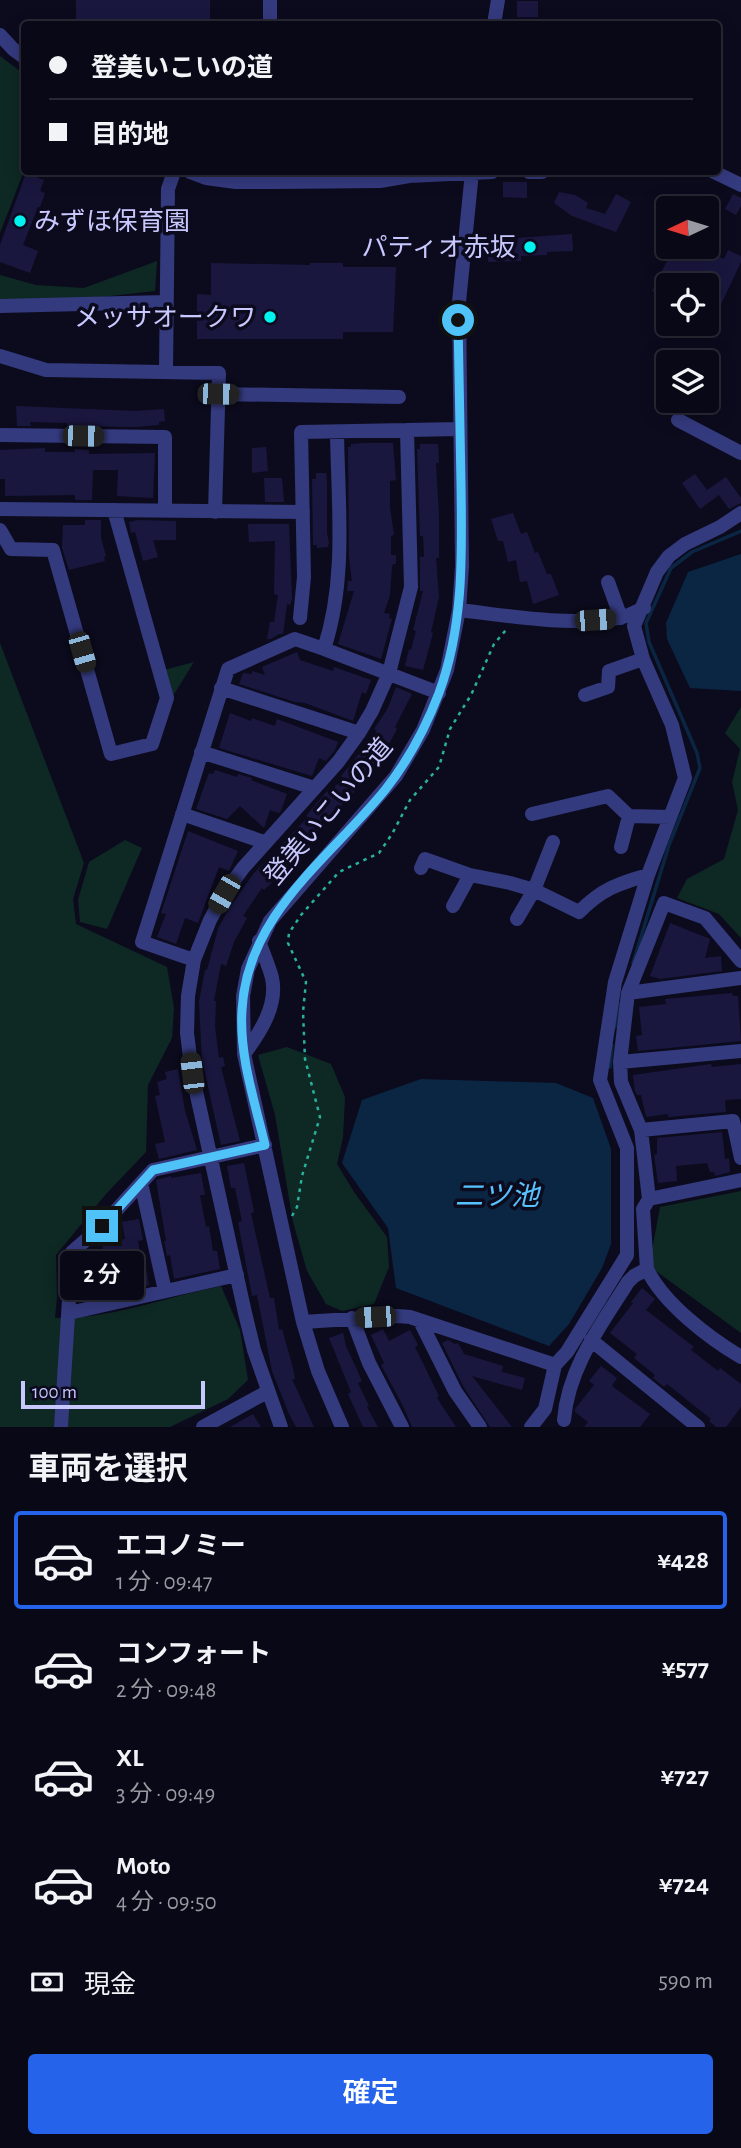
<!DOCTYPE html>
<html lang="ja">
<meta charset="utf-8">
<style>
body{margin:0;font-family:"Alegreya Sans","Noto Sans JP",sans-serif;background:#12111f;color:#f1f3f6;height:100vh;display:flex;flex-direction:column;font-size:26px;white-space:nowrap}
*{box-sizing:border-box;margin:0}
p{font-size:23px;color:#999aa1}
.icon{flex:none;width:38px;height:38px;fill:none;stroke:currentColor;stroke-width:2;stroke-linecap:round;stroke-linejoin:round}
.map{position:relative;height:1427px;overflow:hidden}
.details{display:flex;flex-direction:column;background:#090816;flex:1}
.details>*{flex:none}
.top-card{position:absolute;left:21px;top:21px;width:700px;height:154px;border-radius:7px;box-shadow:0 4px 18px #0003,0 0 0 2px #292935;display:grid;align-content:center;height:154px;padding:0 28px;background:#090816}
.needle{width:46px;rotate:266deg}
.tools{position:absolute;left:656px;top:196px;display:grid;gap:14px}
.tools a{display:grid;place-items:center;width:63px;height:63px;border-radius:7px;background:#090816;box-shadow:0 4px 18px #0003,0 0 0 2px #292935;font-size:35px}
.scale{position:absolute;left:21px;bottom:18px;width:184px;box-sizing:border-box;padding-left:7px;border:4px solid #c8c8ff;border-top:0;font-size:19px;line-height:24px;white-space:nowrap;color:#c8c8ff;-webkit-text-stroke:5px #0c0b1e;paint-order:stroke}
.end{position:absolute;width:32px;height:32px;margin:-16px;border:9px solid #4fc3f7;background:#111;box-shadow:0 0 0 4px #111}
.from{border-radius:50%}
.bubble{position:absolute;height:49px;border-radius:7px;background:#090816;box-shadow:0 4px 18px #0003,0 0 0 2px #292935;font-size:23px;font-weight:600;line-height:49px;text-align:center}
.car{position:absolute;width:21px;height:42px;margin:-21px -10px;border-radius:9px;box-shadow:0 0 5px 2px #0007;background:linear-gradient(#222 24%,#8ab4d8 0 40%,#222 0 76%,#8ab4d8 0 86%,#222 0)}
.top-card b{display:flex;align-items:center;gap:24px;height:66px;font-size:26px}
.top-card b+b{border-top:2px solid #292935}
.top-card i{width:18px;height:18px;background:#f1f3f6}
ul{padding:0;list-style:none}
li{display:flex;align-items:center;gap:21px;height:98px;margin:0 14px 10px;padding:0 14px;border:4px solid transparent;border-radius:7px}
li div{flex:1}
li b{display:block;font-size:26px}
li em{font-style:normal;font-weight:600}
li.selected{border-color:#2563eb}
li>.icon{width:63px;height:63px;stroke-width:1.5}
h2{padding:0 28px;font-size:32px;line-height:84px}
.pay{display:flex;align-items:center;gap:18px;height:77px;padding:0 28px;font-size:26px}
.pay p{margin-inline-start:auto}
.button{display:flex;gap:14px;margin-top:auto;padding:14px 28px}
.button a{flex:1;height:80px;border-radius:7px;background:#2563eb;color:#fff;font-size:28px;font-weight:600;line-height:80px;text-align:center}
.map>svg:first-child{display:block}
</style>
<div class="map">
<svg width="741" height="1427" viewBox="0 0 741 1427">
<rect width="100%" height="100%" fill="#0c0b1e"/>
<!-- green -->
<path fill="#0e2824" d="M0,56L24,74V171L0,233Z
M157,261L155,291L83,299H0V275L36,285L84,288Z
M0,643L84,863L73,899L76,924L167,967L174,1008L172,1038L148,1085L146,1152L106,1194L56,1255L57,1297L55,1318C112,1319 166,1297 221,1286L240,1330L248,1380L228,1399L170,1427H0Z
M194,662L171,699L164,670Z
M741,707V938L719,914L677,898L687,879L724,859L738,810L732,782L740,749L725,733Z
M125,840L142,848L107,929L80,922L78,900L89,862Z
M287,1047L331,1064L345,1097L343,1137L337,1164L354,1192L387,1237L389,1267L374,1304L342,1311L326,1304L307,1271L293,1222L275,1115L258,1055Z
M741,1191V1333L649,1266L660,1207Z"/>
<!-- water -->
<path fill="#0a2643" d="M741,554V691L690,688L667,639L666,623L688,572Z
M421,1079L556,1083L593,1098L611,1149V1244L602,1268L569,1324L549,1346L396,1288L388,1228L342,1163L362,1100Z"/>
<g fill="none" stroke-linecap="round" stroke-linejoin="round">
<!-- stream -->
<path stroke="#0a2643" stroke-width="3.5" d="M633,963L669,845L700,768L697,753L649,642L646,623L671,568L692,552L741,531
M615,1027L620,1004
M610,1067L612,1045"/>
</g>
<!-- building -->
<path fill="#1a173f" d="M76,0H210V24H76Z
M517,1H538V17H517Z
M26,173L44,180L40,191L45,193L40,207H38L23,245L38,251L30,273L0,262V245Z
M503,182H527V198L503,197Z
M559,192L575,195L588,203L586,208L605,214L616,194L631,202L616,232L572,216L554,203Z
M733,194L741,198V206L736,215L725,209Z
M572,234L573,251L547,252V255L521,256V261L488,262V243L518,242V238Z
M674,247H697L724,259L728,250L741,256V262L718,311L707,306V285H668V299L652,291Z
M211,263L310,265V263H343V267H396L393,332H343V339H197V294L211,295Z
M16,406L135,411L164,409L165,421L159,422V425L135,427L67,426V423L30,422L31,426H17Z
M364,443H393L396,480L390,481V508L394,535L391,536V555H396V564H393L392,567L390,595L384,613L390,614L389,618L392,619L381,659L338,644L354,591H347L348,581H352L349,557L348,447H351V444Z
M420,444H438L439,463H436L439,516V558H436L439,597L431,632L433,633L423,670L405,666L409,649L411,650L416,631L413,630L423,591H420V557H424L423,536H420L417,449H420Z
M266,447L268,471L252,473V448Z
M45,448V452H75V449L89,450V454L155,453L153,498L117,496L118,470H93L92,500H75V495L5,496V479H0V450Z
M316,473H326L327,481V533L329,543L328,547L317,548V545H313L312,479H316Z
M695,474L707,490L726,477L741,498V503L729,509L719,495L700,509L682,483Z
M264,478H282L284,502H265Z
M513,513L521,534L527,532L535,553L538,552L547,574H551L559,595L533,604L527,581L520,582L516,560L508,562L503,541H498L491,519Z
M85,520H101V538L106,556L104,557L105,561L69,570L62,548L63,525H85Z
M138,520L176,521V540H153L158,557L143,561L135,532L131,533L129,522Z
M248,524H289L292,599L290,605L287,604L283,634H279L271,639H267L270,622H274L278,595L274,594L275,541L249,542Z
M297,652L300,660L333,671L334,667L371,680L366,694L362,692L353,721L305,703L295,702L239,684L243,673L252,674V671L265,675L262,667Z
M396,687L412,694L395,727L397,729L383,755L365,780L294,856L281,845L308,817L306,816L327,791L329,793L343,778L341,776L362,750L364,751L377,731L374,729L388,708Z
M230,713L251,721L252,718L275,726L277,719L338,742L335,750L326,761L319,758L312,776L219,748Z
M215,770L237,777L238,774L252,778L251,780L287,794L281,811L279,813L270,810L264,828L240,806L227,819L196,809L209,773L213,774Z
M188,831L238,851L229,871L219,867L198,923L185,918L176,944L157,937L166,914L161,913Z
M269,858L283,872L264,890L262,888L243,916L247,918L234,942L226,966L221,964L214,1001H216L215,1027L219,1058L223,1057L225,1066L221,1067L240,1141L221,1145L202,1060L199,1002L205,970H207L218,929L229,908L254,873Z
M670,923L710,939L705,958L721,956L722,971L660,979L650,976Z
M732,993L733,996H738L741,1041L638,1051L636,1036L642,1035L639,1007L666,1004L665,999Z
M711,1064L712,1067L741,1064V1099L725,1100L726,1112L668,1117V1114L646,1117L641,1095H637L635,1091L633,1075Z
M178,1069L185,1111L197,1150L159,1159L155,1144L165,1142L155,1096L160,1095L157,1082L167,1079L165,1072Z
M722,1132L725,1159L729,1158L730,1172L715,1176L714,1172H710L707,1163L676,1166L677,1181L658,1183L654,1155L657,1154V1138Z
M244,1163L254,1212L251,1213L270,1298H274L279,1330L282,1329L293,1368L295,1379H292L314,1427H296L289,1414L272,1371L257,1295L252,1296L238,1222L242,1221L235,1188H231L227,1166Z
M201,1173L205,1195H200L206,1227L209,1226L213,1251H217L220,1269L174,1279L170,1255L167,1256L164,1241H166L156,1180L171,1176V1178Z
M139,1219L143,1240L138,1241L142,1268H146L149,1285L84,1300L80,1272L106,1268L102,1243L125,1239L122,1222Z
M642,1288L655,1299L646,1310L694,1347L691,1350L718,1371L720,1368L741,1384V1407L726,1427H716L709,1421L711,1419L667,1384L664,1387L653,1378L655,1375L634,1358L637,1354L610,1333L633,1303L631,1302Z
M383,1329L389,1341L410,1330L418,1345L415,1347L439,1396L437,1398L456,1427H412L403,1406L381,1365L384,1363L371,1335Z
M343,1333L346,1346L362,1381L358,1383L369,1406L367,1407L378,1427H363L348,1394L351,1392L329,1338Z
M448,1340L455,1344L458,1343L464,1354L503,1366L502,1372L525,1378L522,1390L472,1376L512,1427H490L463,1386L442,1343Z
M601,1366L617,1378L612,1386L650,1414L640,1427H584L588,1422L575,1412V1409L594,1385L589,1381Z
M253,1414L261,1427H230Z"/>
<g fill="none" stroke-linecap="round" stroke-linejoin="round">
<!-- path -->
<path stroke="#29b29b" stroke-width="2.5" stroke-dasharray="3.5 5" stroke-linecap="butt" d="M292,1216L297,1207L302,1176L320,1117L305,1059L303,1012L306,982L288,943L289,933L301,915L339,872L379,853L392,834L410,800L439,767L450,729L471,695L494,644L506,630"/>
<!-- minor -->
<path stroke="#343a7e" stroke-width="14" d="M270,0V24
M494,24L498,0
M0,35L13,49L24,57
M190,172L206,178L236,182H273L380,181L409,176L492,172
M529,172H542
M714,172L741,185
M0,306L166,302
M0,356L46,370L219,373L215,512
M166,371L168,189L174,172
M218,394L399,397
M678,420L741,453
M337,432C338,505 347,579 324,649L439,693
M0,435L165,437V511
M0,509L303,512
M0,530L11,549L53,550L111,754L152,744L167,698L114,510
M608,582L621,618
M459,610C510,616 566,626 618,618C627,617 636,611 644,608
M300,618L304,577L301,432L460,429
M221,688L359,733
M585,695L608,687L609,671L643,659
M201,752L314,788
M182,814L264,842
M532,814L608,796L629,816L670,817
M621,847L629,816
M421,868L425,859L470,875
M453,906L470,875L510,883L534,890L579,912C602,889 617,884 648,875
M517,919L534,890L553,842
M194,960L142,942L228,669L295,639L324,649
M628,993L741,978
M244,1054C260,1033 278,1005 272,978C269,966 263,953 259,941
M620,1062L741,1051
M641,1130L733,1121L741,1158
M141,1183L165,1291
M649,1199L741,1180
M647,1269C663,1303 709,1338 741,1357
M69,1313L237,1275
M352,1318L369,1363L402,1427
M420,1321L455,1391L480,1427
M303,1322L398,1316L410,1317L555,1365
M591,1340L698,1427
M564,1420C568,1368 601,1325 628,1282L634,1276L647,1269L643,1209L649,1199L641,1130L621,1082L620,1062L628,993L664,903L705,918L741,961
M61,1427L72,1252L102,1226L153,1170L265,1145
M203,1427L267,1392
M281,1427L254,1350L245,1313L192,1073L187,1033L188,996L194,960L210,920L224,894L243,868L338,762L359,733L372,711L389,673L411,587L407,430
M342,1427L318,1371L303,1322L244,1054L243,996L248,969L270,921L396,776L423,730L447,670L459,610L462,566L459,302L472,172
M531,1427L545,1409L555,1365L567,1352L627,1255V1148L600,1080L615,982L648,875L685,778L672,725L643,659L634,626L657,572L669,556L685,544L720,527L741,513"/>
</g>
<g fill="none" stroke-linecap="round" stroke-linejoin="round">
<!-- route -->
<path stroke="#4fc3f7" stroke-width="9" d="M102,1226L153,1170L265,1145C255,1102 239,1056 242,1010C247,914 329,859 385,790C408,761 426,727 439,693C464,625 462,555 461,484C460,430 459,375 458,320"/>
</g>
<!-- markers -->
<g fill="#00f3f0" stroke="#0c0b1e" stroke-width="2.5">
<circle cx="20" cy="221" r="7"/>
<circle cx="530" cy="247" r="7"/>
<circle cx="270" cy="317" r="7"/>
</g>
<g text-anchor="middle" stroke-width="7" stroke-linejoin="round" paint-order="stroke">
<!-- poi labels -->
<g font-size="26" fill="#c8c8ff" stroke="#0c0b1e" text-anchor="end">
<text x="34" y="230" text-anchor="start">みずほ保育園</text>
<text x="516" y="256">パティオ赤坂</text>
<text x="256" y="326">メッサオークワ</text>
</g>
<!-- street labels -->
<g font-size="26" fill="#c8c8ff" stroke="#0c0b1e">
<text transform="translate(328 811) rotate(-50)" y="9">登美いこいの道</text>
</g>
<!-- water labels -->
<g font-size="28" font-style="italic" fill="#56c3ff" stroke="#0c0b1e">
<text x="497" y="1205">二ツ池</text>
</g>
</g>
</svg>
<div class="tools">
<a><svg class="needle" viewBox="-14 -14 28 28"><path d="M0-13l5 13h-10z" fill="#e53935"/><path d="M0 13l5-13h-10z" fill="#999aa1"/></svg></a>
<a><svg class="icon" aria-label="locate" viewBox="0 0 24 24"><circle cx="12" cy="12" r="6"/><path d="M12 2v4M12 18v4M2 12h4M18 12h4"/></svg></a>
<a><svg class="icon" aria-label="layers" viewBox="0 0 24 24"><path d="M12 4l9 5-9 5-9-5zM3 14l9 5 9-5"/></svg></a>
</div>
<div class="scale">100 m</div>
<i class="end from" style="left:458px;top:320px"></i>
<i class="end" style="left:102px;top:1226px"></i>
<div class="bubble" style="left:60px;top:1251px;width:84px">2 分</div>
<i class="car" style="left:218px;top:394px;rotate:91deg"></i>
<i class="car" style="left:83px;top:436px;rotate:91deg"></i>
<i class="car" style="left:595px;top:620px;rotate:86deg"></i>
<i class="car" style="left:82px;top:652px;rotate:164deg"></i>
<i class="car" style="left:224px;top:894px;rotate:210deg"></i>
<i class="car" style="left:192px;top:1073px;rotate:353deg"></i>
<i class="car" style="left:375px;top:1317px;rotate:267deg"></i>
<div class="top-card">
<b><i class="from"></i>登美いこいの道</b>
<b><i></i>目的地</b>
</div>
</div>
<section class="details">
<h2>車両を選択</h2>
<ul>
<li class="selected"><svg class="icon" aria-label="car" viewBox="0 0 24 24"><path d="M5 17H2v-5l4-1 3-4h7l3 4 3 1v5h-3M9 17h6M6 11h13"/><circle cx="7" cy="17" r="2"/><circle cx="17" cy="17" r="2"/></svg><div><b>エコノミー</b><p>1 分 · 09:47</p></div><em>¥428</em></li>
<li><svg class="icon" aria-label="car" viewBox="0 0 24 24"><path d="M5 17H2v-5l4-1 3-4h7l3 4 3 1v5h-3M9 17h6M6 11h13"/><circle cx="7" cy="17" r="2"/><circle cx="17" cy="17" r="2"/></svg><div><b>コンフォート</b><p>2 分 · 09:48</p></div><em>¥577</em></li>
<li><svg class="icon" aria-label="car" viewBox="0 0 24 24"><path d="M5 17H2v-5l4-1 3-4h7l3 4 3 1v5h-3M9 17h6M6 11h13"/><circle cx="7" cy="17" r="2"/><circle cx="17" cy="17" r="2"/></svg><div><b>XL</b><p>3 分 · 09:49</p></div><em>¥727</em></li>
<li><svg class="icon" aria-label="car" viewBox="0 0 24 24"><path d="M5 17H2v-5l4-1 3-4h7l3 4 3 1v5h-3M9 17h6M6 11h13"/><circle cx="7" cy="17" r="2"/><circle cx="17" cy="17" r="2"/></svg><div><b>Moto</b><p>4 分 · 09:50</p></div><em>¥724</em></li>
</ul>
<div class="pay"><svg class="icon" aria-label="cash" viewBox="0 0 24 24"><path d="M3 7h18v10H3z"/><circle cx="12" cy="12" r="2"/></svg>現金<p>590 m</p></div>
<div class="button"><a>確定</a></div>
</section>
